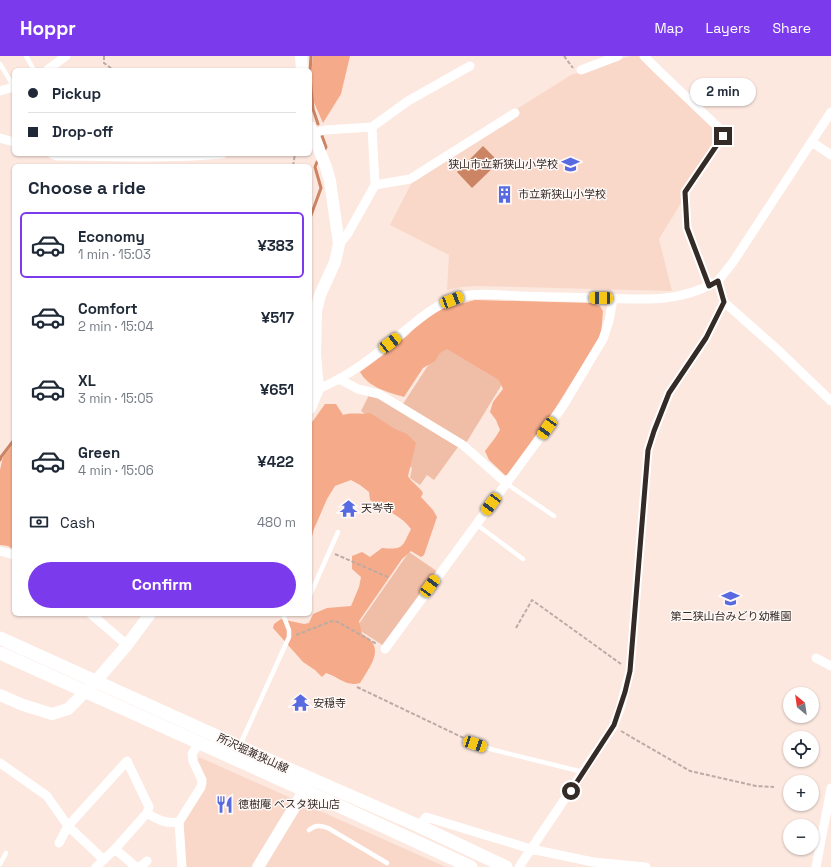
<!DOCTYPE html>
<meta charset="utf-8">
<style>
body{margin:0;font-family:"Space Grotesk","Noto Sans JP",sans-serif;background:#f6f6f7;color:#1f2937;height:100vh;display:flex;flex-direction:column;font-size:15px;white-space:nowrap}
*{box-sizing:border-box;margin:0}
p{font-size:13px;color:#747a83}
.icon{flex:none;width:22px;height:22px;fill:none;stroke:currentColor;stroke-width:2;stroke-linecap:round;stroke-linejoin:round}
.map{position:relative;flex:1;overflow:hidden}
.drawer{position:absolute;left:12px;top:108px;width:300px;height:452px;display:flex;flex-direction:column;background:#fff;border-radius:6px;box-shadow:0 1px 3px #0004}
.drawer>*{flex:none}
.hud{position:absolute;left:12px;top:12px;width:300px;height:88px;border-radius:6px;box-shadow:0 1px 3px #0004;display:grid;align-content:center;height:88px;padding:0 16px;background:#fff}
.needle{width:26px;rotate:331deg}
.fabs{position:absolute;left:783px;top:631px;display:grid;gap:8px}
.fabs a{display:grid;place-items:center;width:36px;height:36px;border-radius:50%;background:#fff;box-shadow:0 1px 3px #0004;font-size:20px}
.end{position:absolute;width:18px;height:18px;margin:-9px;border:5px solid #342a26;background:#fff;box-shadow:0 0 0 2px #fff}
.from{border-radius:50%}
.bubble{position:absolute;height:28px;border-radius:14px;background:#fff;box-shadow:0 1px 3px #0004;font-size:13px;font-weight:600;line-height:28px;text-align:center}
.car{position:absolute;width:12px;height:24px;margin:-12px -6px;border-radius:5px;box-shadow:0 0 3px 1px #0007;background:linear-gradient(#f5c518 24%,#345 0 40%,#f5c518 0 76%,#345 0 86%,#f5c518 0)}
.hud b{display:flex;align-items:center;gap:14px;height:38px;font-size:15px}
.hud b+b{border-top:1px solid #e0e1e3}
.hud i{width:10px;height:10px;background:#1f2937}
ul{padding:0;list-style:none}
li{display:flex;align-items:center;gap:12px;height:66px;margin:0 8px 6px;padding:0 8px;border:2px solid transparent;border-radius:6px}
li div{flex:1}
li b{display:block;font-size:15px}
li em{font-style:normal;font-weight:600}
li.on{border-color:#7c3aed}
li>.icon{width:36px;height:36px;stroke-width:1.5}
h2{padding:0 16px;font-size:18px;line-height:48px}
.pay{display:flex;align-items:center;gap:10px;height:44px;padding:0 16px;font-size:15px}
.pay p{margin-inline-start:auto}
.cta{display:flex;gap:8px;margin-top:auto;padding:8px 16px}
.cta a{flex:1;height:46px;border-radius:24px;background:#7c3aed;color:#fff;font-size:16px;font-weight:600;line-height:46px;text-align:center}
header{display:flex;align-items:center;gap:24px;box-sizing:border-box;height:56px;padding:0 20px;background:#7c3aed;color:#fff}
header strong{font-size:19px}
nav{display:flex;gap:22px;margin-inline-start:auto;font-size:14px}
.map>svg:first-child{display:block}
</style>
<header>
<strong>Hoppr</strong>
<nav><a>Map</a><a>Layers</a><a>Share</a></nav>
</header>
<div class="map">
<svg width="831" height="811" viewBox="0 0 831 811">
<rect width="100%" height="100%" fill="#fce8df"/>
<!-- built -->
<path fill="#f9d8c9" d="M631,0H639L655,17L719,76L720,80L681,138V147L659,183L672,235L477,230L461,231L447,234L449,199L390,169L413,124L416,125L512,56L571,19Z
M199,701L403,792L446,811H185L183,809L184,762L207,728L196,707Z"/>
<!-- green -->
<path fill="#f0bda7" d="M444,285L504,325L466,387L403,348Z
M370,337L458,391L434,424L427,419L420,429L410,422L412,412L400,405L385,374L361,355Z
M409,496L438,516L384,590L356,572Z"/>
<!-- forest -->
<path fill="#f5aa89" d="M313,0H350L341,38L323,67L312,42V8Z
M475,244L592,247L600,250L603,255L601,279L548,364L509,419H505L489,404L485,395L495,382L500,374L496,364L490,356L493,346L503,333L499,324L447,293L440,297L435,305L423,312L404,341C388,336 369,332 360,316L391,293L408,279L420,266L441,253Z
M325,348H336L343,359C352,356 360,359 370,357L395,373L407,378L416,387L408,420C412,427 419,430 423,437L421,441L433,454L437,461L424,499L421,501L411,495L402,503L359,565L362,578C387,591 370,610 360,627C346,631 339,621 326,617L322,621L315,614L303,606L273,572L274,568L281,563L304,568L309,567L313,558L327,552L351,550L359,531L361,521L352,513V500L362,496L370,501L382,492C404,494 402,491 411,473C398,456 385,456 370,444L369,436L360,429L351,424L335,430L327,443L314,473L310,488V369Z
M14,387V494L8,490L0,489V414L3,401Z"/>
<!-- water -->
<path fill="#cb8464" d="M483,90L499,106L472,132L457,116Z"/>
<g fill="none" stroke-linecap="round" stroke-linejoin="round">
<!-- stream -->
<path stroke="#cb8464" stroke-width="3" d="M310,16L311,0
M310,21L313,53L318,68
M321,77L326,91L324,95
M310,162L321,132L315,111L317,106
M0,404L1,401L14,384"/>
<!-- path -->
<path stroke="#bcaba4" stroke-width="2" stroke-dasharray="4 2" stroke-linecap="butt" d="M104,0V7L112,13L117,14
M564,0L573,12
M293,110L295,98
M335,498L390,522
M516,572L532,544L621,608
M296,579L332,565L338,566L377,588
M357,631L470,685
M621,675L690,715L756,730L774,731"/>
<!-- service -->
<path stroke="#fff" stroke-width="4.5" d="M26,0L34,14
M0,8L14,31
M507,428L554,460
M476,468L523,503
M310,539L338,476
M475,688L494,694L583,716
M240,689L289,581V574L284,561L285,558
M309,774C315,769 320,769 328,772L387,807
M0,808L6,797"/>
<!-- minor -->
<path stroke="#fff" stroke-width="9" d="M644,0L657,13L722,75L723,80L685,136L687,172L709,230
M47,14L66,0
M581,14L618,0
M0,35L14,31
M310,78L325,74L372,71L408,45L470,10
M0,82L14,86
M812,86L831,99
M52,98L57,100C111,100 167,103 222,98
M375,129L410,123L515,57
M339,188L347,179L375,129L372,71
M724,246L777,293L831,345
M339,323L358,333L379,338L463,389L507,428
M318,333C348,321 376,299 401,278C419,263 436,248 459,241C474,236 503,239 520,240C546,241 572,241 598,242C640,243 675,248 714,227L718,225L733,206L831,56
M0,495L14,499
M91,558L127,589
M385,593L563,350L603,283L609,265L613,243
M816,602L831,610
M0,707L47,740L68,770L104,804
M147,757C158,764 166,768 179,766
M419,770L426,761L531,793L593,806L646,811
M59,787L68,770L127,705L149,751L147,757L115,793L96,811
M115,793L136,811
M140,811L147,805
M182,811L179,766L201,731L202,724L193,705L192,698L199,687
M519,811L613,671L620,653L630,615L648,394L654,375L669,337L706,282L724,246L718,225
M816,811L831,732"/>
<!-- tertiary -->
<path stroke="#fff" stroke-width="12" d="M301,0L302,14
M310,71L326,111L330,125L339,188L335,206L320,239L316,255L315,299L318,333L310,352
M0,639L23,649L52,658L68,653L96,625L127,589L150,558
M258,811L309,727"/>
<!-- secondary -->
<path stroke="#fff" stroke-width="13" d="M0,582L298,717L419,770L506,811
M0,597L337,749L471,811"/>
</g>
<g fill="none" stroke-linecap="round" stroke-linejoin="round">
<!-- route -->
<path stroke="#342a26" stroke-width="5" d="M571,735L614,669L625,636L630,615L648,394L654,375L669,337L706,282L724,246L718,225L709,230L687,172L685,136L723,80"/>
</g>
<!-- icons -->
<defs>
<symbol id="school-bare" viewBox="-9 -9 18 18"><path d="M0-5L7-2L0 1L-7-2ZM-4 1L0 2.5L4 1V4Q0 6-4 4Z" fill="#586ae1" stroke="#fef8f6" stroke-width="2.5" paint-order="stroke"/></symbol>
<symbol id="building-bare" viewBox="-9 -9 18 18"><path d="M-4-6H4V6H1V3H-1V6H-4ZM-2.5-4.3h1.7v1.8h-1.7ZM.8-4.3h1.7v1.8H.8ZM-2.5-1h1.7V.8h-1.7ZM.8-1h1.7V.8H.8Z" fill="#586ae1" stroke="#fef8f6" stroke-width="2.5" paint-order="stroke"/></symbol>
<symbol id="temple-bare" viewBox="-9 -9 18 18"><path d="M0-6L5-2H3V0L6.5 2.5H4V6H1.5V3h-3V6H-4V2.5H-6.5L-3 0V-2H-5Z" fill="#586ae1" stroke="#fef8f6" stroke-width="2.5" paint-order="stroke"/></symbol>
<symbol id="restaurant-bare" viewBox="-9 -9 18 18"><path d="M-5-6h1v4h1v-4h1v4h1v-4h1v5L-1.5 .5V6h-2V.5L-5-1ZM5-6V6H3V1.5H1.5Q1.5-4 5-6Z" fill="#586ae1" stroke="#fef8f6" stroke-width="2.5" paint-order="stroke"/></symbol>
</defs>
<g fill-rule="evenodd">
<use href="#school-bare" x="558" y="96" width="25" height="25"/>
<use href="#building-bare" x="492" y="126" width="25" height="25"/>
<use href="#temple-bare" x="336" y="440" width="25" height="25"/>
<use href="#school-bare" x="718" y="530" width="25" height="25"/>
<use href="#temple-bare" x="288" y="634" width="25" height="25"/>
<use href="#restaurant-bare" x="212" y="736" width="25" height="25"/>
</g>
<g text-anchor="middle" stroke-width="3" stroke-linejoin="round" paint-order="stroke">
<!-- poi labels -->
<g font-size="11" fill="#342a26" stroke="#fef8f6" text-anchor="start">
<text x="558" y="112" text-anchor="end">狭山市立新狭山小学校</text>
<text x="518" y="142">市立新狭山小学校</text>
<text x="361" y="456">天岑寺</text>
<text x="731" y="564" text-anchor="middle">第二狭山台みどり幼稚園</text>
<text x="313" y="651">安穏寺</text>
<text x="238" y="752">徳樹庵 ベスタ狭山店</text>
</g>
<!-- street labels -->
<g font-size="11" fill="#342a26" stroke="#fef8f6">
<text transform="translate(253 697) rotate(25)" y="4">所沢堀兼狭山線</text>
</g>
</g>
</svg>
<div class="fabs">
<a><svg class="needle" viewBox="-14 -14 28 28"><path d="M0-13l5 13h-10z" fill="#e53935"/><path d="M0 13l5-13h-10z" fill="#747a83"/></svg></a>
<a><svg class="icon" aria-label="locate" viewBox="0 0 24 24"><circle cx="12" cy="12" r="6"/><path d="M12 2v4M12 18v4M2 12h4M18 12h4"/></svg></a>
<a>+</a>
<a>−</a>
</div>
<i class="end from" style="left:571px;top:735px"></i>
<i class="end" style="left:723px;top:80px"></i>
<div class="bubble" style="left:690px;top:22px;width:66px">2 min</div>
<i class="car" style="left:601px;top:242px;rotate:271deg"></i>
<i class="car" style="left:452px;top:244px;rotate:69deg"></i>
<i class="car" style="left:390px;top:287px;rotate:52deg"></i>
<i class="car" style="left:547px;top:372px;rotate:216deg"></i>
<i class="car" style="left:491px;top:448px;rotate:217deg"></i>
<i class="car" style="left:430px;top:530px;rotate:36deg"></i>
<i class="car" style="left:475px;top:688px;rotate:108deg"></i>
<div class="hud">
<b><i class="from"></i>Pickup</b>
<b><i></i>Drop-off</b>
</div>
<section class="drawer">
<h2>Choose a ride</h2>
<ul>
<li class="on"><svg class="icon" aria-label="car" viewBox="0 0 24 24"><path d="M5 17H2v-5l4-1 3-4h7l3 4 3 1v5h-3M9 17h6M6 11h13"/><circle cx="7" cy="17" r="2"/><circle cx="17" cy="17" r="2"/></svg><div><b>Economy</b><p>1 min · 15:03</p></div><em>¥383</em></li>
<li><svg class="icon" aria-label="car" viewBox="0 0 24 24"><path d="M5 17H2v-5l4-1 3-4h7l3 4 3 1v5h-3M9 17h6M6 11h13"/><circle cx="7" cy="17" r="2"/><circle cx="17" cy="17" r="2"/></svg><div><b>Comfort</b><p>2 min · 15:04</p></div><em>¥517</em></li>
<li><svg class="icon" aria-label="car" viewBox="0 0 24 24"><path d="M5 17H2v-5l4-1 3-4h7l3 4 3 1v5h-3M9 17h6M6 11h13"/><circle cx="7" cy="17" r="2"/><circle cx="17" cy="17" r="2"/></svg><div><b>XL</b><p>3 min · 15:05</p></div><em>¥651</em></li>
<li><svg class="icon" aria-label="car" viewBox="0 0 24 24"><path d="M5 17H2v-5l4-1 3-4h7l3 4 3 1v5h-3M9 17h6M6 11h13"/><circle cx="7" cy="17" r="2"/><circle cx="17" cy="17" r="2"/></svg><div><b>Green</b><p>4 min · 15:06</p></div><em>¥422</em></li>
</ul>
<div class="pay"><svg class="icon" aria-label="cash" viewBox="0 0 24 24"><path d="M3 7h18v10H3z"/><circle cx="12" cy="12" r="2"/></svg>Cash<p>480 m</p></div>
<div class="cta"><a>Confirm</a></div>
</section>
</div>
